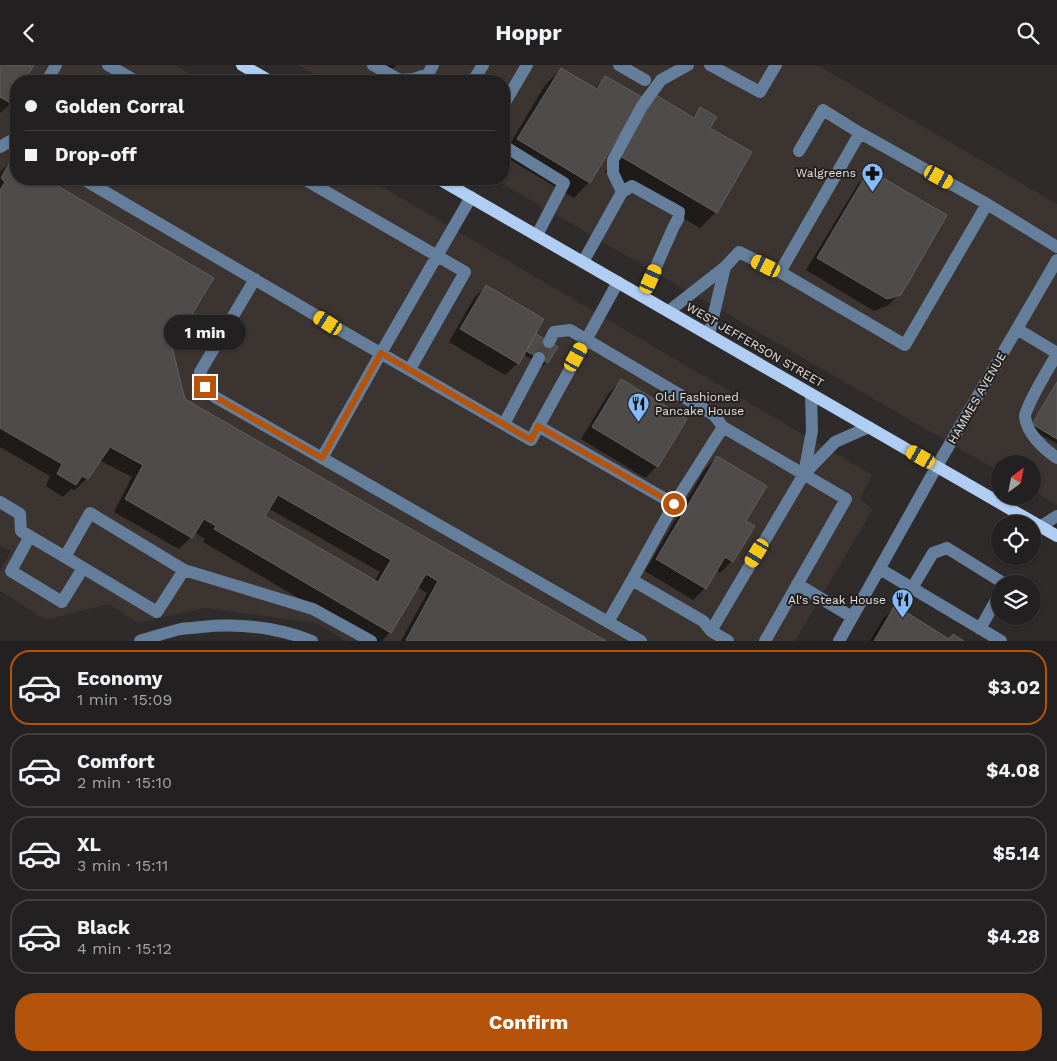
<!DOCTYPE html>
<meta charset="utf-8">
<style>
body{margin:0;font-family:"Work Sans",sans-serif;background:#2a2829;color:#f1f3f6;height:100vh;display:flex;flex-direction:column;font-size:19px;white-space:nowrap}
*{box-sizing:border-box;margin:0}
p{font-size:16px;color:#a2a3a5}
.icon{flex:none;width:28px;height:28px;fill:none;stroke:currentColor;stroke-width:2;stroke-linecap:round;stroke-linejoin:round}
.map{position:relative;height:576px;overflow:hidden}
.sheet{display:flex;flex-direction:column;background:#222020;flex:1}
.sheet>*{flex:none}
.banner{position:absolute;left:10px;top:10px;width:500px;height:110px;border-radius:20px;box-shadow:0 1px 4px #0004,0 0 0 1px #3f3e3e;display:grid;align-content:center;height:110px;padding:0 15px;background:#222020}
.needle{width:32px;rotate:32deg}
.fabs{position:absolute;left:991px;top:390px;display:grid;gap:10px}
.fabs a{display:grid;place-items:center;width:50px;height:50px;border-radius:50%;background:#222020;box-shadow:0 1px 4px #0004,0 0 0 1px #3f3e3e;font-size:25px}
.end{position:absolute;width:22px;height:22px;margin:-11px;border:6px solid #b45309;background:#fff;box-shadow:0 0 0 2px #fff}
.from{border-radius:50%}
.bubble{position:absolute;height:35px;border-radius:18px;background:#222020;box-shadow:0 1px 4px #0004,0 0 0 1px #3f3e3e;font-size:16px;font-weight:700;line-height:35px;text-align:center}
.car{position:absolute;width:15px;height:30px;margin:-15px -8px;border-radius:6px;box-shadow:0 0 4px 1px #0007;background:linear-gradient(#f5c518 24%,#345 0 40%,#f5c518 0 76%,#345 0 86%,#f5c518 0)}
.banner b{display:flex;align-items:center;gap:18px;height:48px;font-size:19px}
.banner b+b{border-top:1px solid #3f3e3e}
.banner i{width:12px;height:12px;background:#f1f3f6}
ul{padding:9px 0 0;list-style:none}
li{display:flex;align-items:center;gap:15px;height:75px;margin:0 10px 8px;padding:0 5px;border:2px solid #3f3e3e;border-radius:20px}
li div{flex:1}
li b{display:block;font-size:19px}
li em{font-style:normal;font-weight:700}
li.active{border-color:#b45309}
li>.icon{width:45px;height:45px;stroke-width:1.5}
.primary-button{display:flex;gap:10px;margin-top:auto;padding:10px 15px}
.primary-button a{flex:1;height:58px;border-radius:20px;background:#b45309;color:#fff;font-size:20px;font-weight:700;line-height:58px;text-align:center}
header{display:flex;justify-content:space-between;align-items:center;height:65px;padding:0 15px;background:#222020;font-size:22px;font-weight:700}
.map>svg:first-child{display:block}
</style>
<header><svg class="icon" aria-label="back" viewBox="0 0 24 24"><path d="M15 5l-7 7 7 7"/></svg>Hoppr<svg class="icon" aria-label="search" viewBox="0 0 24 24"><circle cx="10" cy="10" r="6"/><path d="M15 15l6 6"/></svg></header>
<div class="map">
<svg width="1057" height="576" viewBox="0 0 1057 576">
<rect width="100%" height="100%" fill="#2e2b2a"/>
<!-- built -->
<path fill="#3b3430" d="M0,0H175L203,16H16V114H369L872,410L860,434L873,444L795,576H346L316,558L204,543L138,558L109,539L46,555L0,526V506L11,486L0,480Z
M298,0H817L1057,139V440L1033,426L1032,399H1000V407L494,114H504V16H326Z"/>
<!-- shadow -->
<path fill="#0007" fill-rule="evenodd" d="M0,0H32L23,16H16V28L11,38L0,48Z
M367,0H396L385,11Z
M561,4L594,24L606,12L589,117L574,133L504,91V89L545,20Z
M656,31L692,53L700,44L709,63L716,147L700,163L605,107L640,47Z
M12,95L16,97V114H44L212,213L170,282L184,334L604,576H401L427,528L417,522L390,567L382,576H372L203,477L205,474L194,467L191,472L179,484L114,447L132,412L99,395L87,413L75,425L71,424L63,432L46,421L50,411L0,382V107ZM268,443L380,507L374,516L264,451Z
M870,107L900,229L887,241L874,246L806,205L858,119Z
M486,221L532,275L536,271L556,282L547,297L543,301L523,289L518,298L505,310L449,277L474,233Z
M621,316L657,401L645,413L581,374L609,328Z
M1057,317V379L1029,363Z
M717,392L744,456L732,496L720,508L716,505L705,523L693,535L645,506L705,404Z
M895,542L948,575L962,576H870L883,554Z"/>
<!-- building -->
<path fill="#4e4b4a" stroke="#625f5e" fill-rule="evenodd" d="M0,0H34L24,16H16V30L12,39L0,32Z
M561,3L597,24L605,11L642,32L590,118L517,74Z
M656,30L694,53L700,42L717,52L710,63L752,87L717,148L620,91Z
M12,93L16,96V114H46L214,213L172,282L185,334L606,576H408L406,575L438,516L426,509L391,568L214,464L216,461L204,454L192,473L125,434L143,400L110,382L88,414L82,411L76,420L57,409L62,399L0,363V125L5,117L1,113ZM278,430L391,495L378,517L265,451Z
M869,105L947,150L901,230L887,234L817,193Z
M486,220L544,254L519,299L460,264Z
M536,269L558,282L548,298L526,286Z
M621,314L687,354L658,402L592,362Z
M1057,317V374L1032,359Z
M717,391L767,421L746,456L755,461L733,497L725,492L706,524L656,494Z
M895,540L949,574L953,569L964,576H874Z"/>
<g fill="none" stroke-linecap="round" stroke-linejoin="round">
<!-- minor-tunnel -->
<path stroke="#494645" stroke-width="12" stroke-dasharray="12 6" stroke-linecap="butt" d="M539,293L549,277"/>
<!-- minor -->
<path stroke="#657e9b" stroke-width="12" d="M108,0L136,16
M373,0L400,15L414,14L428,9L433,0
M619,0L645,15
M710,0L760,27L776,0
M47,16L56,0
M473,16L483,0
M504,39L527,0
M504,81L564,118L537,170
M0,82L14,74L16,70
M799,86L823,45L860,68
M83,114L300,241L342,266L531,375L618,217
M304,114L465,207L410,304
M622,127L613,108V95L642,41L661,15L688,0
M471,132L381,288L322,393L641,576
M987,139L905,280L780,207L860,68L987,139L1057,182
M583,197L622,127L632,121L679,147L678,154L674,161L643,231
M725,202L739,187L780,207
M255,214L200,307L205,322L215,332L322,393
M669,246L725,202L709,270
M1017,264L1057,288
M549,277L554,267L570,265L714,350L723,362
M1057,289C1047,306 1037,322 1029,340C1028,343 1025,348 1025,351C1026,368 1044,384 1057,393
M504,359L539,293
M538,361L674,439
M804,409L812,366L811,329
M0,437L20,449L21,466L65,492L90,448L184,505L313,544L371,576
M1041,461L1057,451
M30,471L11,506L62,537L83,503
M65,492L157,547L184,505
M880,504L1001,576
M632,515L674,439L723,362L846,434L765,576
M797,519L852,552
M912,523L933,488L947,483L1005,519
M608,557L632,515L703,556L711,566L728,576
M980,564L1000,528
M711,566L804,409L835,377L869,362
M140,576C153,572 167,567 181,564C187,563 194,563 201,562C239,558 276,562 312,576
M839,576L937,401L1057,195"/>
<!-- major -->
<path stroke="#b0cef3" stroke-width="12" d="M242,0L270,16
M439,114L1057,471"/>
</g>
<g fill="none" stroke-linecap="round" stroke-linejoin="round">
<!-- route -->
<path stroke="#b45309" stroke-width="6" d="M205,322L215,332L322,393L381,288L531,375L538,361L674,439"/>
</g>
<!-- icons -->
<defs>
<symbol id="pharmacy-pin" viewBox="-11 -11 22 30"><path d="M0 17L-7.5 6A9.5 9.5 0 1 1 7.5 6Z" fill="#84bbfb" stroke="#242120"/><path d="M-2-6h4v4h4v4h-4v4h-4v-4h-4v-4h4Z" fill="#111"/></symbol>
<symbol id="restaurant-pin" viewBox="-11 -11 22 30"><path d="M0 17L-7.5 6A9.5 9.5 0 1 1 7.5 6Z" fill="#84bbfb" stroke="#242120"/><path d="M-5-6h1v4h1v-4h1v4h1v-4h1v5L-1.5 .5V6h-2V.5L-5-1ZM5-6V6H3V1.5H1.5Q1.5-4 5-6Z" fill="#111"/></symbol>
</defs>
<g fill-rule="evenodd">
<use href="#pharmacy-pin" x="860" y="96" width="25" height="34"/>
<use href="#restaurant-pin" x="626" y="326" width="25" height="34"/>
<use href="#restaurant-pin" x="890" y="522" width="25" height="34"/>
</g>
<g text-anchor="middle" stroke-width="4" stroke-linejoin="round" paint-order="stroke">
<!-- poi labels -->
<g font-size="12" fill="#e3e2e1" stroke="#242120" text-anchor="end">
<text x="856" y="112">Walgreens</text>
<text x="655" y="336" text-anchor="start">Old Fashioned<tspan x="655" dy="14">Pancake House</tspan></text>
<text x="886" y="539">Al's Steak House</text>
</g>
<!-- street labels -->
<g font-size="12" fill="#e3e2e1" stroke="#242120">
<text transform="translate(755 280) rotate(30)" y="4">WEST JEFFERSON STREET</text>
<text transform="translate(977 333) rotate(-60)" y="4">HAMMES AVENUE</text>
</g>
</g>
</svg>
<div class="fabs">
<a><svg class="needle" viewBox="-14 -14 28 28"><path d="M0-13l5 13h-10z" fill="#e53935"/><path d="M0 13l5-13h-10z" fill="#a2a3a5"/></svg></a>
<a><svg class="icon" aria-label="locate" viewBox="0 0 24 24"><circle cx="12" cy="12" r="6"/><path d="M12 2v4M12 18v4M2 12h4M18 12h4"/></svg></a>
<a><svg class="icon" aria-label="layers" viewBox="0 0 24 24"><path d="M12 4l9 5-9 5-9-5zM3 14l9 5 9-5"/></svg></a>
</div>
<i class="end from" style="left:674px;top:439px"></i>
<i class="end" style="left:205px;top:322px"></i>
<div class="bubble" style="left:164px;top:250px;width:82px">1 min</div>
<i class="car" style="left:939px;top:112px;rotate:119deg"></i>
<i class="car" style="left:766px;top:201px;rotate:296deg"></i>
<i class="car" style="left:651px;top:214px;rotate:24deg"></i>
<i class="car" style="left:328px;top:258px;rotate:302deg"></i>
<i class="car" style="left:576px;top:292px;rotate:29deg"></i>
<i class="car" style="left:921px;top:392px;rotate:300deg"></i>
<i class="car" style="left:757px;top:488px;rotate:211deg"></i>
<div class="banner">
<b><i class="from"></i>Golden Corral</b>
<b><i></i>Drop-off</b>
</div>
</div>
<section class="sheet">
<ul>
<li class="active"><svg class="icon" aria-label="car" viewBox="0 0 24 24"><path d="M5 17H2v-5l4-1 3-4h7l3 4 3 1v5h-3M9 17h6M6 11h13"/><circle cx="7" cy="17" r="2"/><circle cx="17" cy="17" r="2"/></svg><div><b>Economy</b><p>1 min · 15:09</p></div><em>$3.02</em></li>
<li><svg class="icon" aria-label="car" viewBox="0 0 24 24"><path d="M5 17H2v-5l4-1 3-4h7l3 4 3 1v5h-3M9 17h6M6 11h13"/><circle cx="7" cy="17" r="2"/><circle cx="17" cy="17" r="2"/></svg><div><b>Comfort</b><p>2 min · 15:10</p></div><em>$4.08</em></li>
<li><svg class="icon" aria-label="car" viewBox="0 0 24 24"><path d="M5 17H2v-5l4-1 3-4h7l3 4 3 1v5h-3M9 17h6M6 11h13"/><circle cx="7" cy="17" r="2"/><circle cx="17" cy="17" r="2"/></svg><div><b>XL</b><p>3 min · 15:11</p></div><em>$5.14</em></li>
<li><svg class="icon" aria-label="car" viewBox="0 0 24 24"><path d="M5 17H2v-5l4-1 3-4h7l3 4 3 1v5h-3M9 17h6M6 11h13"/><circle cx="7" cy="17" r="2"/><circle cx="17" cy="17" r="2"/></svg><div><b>Black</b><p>4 min · 15:12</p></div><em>$4.28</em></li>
</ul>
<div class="primary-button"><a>Confirm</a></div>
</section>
